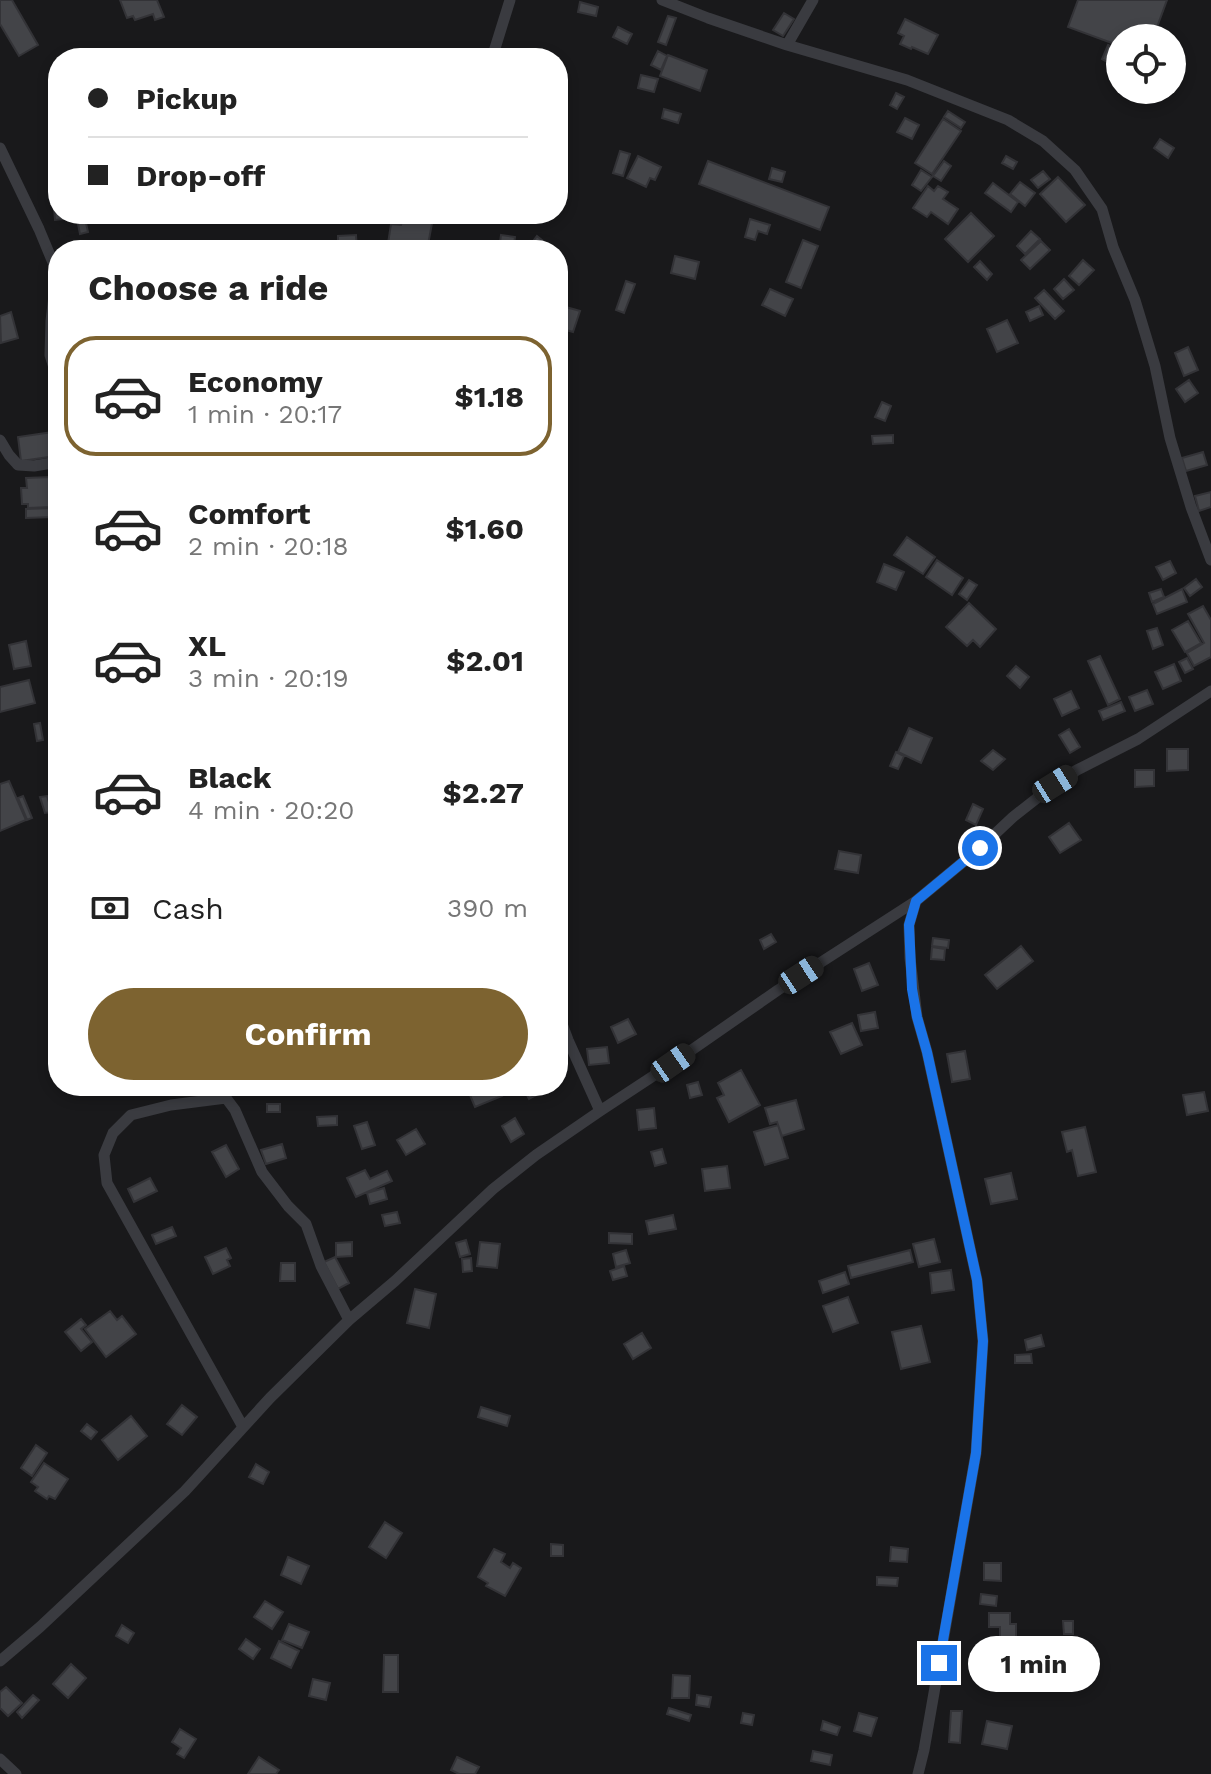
<!DOCTYPE html>
<meta charset="utf-8">
<style>
body{margin:0;font-family:"Work Sans",sans-serif;background:#f2f2f2;color:#222;height:100vh;display:flex;flex-direction:column;font-size:30px;white-space:nowrap}
*{box-sizing:border-box;margin:0}
p{font-size:26px;color:#767676}
.icon{flex:none;width:44px;height:44px;fill:none;stroke:currentColor;stroke-width:2;stroke-linecap:round;stroke-linejoin:round}
.map{position:relative;flex:1;overflow:hidden}
.side{position:absolute;left:48px;top:240px;width:520px;height:856px;display:flex;flex-direction:column;background:#fff;border-radius:32px;box-shadow:0 4px 12px #0003}
.side>*{flex:none}
.top-card{position:absolute;left:48px;top:48px;width:520px;height:176px;border-radius:32px;box-shadow:0 4px 12px #0003;display:grid;align-content:center;height:176px;padding:0 40px;background:#fff}
.controls{position:absolute;left:1106px;top:24px;display:grid;gap:16px}
.controls a{display:grid;place-items:center;width:80px;height:80px;border-radius:50%;background:#fff;box-shadow:0 4px 12px #0003;font-size:40px}
.end{position:absolute;width:36px;height:36px;margin:-18px;border:10px solid #1a73e8;background:#fff;box-shadow:0 0 0 4px #fff}
.from{border-radius:50%}
.bubble{position:absolute;height:56px;border-radius:28px;background:#fff;box-shadow:0 4px 12px #0003;font-size:26px;font-weight:700;line-height:56px;text-align:center}
.car{position:absolute;width:24px;height:48px;margin:-24px -12px;border-radius:10px;box-shadow:0 0 6px 2px #0007;background:linear-gradient(#222 24%,#8ab4d8 0 40%,#222 0 76%,#8ab4d8 0 86%,#222 0)}
.top-card b{display:flex;align-items:center;gap:28px;height:76px;font-size:30px}
.top-card b+b{border-top:2px solid #e0e0e0}
.top-card i{width:20px;height:20px;background:#222}
ul{padding:0;list-style:none}
li{display:flex;align-items:center;gap:24px;height:120px;margin:0 16px 12px;padding:0 24px;border:4px solid transparent;border-radius:32px}
li div{flex:1}
li b{display:block;font-size:30px}
li em{font-style:normal;font-weight:700}
li.current{border-color:#7d6330}
li>.icon{width:72px;height:72px;stroke-width:1.5}
h2{padding:0 40px;font-size:36px;line-height:96px}
.pay{display:flex;align-items:center;gap:20px;height:88px;padding:0 40px;font-size:30px}
.pay p{margin-inline-start:auto}
.action{display:flex;gap:16px;margin-top:auto;padding:16px 40px}
.action a{flex:1;height:92px;border-radius:48px;background:#7d6330;color:#fff;font-size:32px;font-weight:700;line-height:92px;text-align:center}
.map>svg:first-child{display:block}
</style>
<div class="map">
<svg width="1211" height="1774" viewBox="0 0 1211 1774">
<rect width="100%" height="100%" fill="#19191b"/>
<!-- building -->
<path fill="#434448" stroke="#333337" stroke-width="2" d="M0,0H12L38,45L19,56L0,24Z
M120,0H157L164,17L155,20L153,14L135,20L133,16L127,18Z
M1078,0H1167L1153,38H1120V46L1068,27Z
M580,2L598,7L596,16L578,12Z
M784,13L794,19L783,36L773,30Z
M668,16L676,18L666,45L658,42Z
M905,19L938,35L928,54L912,47L911,49L900,44L904,36L898,33Z
M618,27L632,34L627,44L613,37Z
M1108,45L1120,51V71V69L1102,59Z
M658,51L667,56L661,70L651,65Z
M668,55L707,70L700,91L660,76Z
M641,75L658,79L654,92L638,88Z
M896,93L904,97L897,109L890,105Z
M664,109L681,114L678,123L662,118Z
M948,111L965,122L961,128L944,117Z
M905,118L919,125L912,139L897,132Z
M943,119L961,131L932,174L915,163Z
M1160,139L1174,148L1168,158L1154,148Z
M620,151L630,154L623,176L613,173Z
M638,156L661,167L655,180L650,178L646,187L627,178Z
M1006,156L1017,162L1013,169L1002,163Z
M708,161L829,207L820,230L699,184Z
M944,161L951,166L941,181L933,176Z
M772,168L785,172L782,182L769,179Z
M921,170L932,177L921,191L912,185Z
M1043,171L1050,179L1038,188L1031,180Z
M1058,177L1085,205L1066,222L1040,194Z
M1020,182L1035,193L1025,206L1010,194Z
M58,183V214H72V218L55,220L52,184Z
M993,183L1018,202L1011,212L985,193Z
M928,186L934,191L938,186L948,192L943,199L958,209L948,224L931,212L927,217L913,208Z
M971,213L994,236L968,262L945,239Z
M76,214H84L88,232L80,234Z
M404,214L433,218L427,250H387L391,224L401,225Z
M750,219L770,225L767,234L758,231L755,240L745,237Z
M1031,231L1040,239L1025,254L1017,246Z
M356,235L357,250H338V236Z
M501,235L515,237L513,250H499Z
M537,236L554,250H537L531,244Z
M803,240L818,246L801,288L786,282Z
M1041,241L1050,250L1030,269L1021,260Z
M675,256L699,262L695,279L671,273Z
M1083,260L1094,270L1079,285L1069,276Z
M980,261L992,274L987,280L974,267Z
M1064,279L1074,290L1063,299L1054,289Z
M626,281L635,284L624,313L616,310Z
M770,289L793,299L785,316L762,305Z
M1044,290L1064,311L1055,319L1035,298Z
M1039,306L1043,315L1030,321L1026,312Z
M566,307L580,311L573,332L559,328Z
M11,312L18,338L1,343L0,316Z
M1007,320L1018,343L997,352L987,329Z
M1188,347L1198,370L1184,376L1175,353Z
M1189,380L1198,393L1185,402L1176,389Z
M882,402L891,406L885,421L875,417Z
M53,432L56,456L21,461L18,437Z
M893,435V443L873,444L872,436Z
M1203,452L1207,465L1186,471L1182,458Z
M51,477V486L55,485L56,502H52V507L28,508V504H22L21,488H27L26,478Z
M1211,492V507L1199,511L1195,496Z
M53,508V517L26,518V509Z
M907,537L935,557L923,574L894,555Z
M937,560L963,578L952,595L926,577Z
M1170,561L1176,573L1163,580L1156,567Z
M884,564L904,572L896,590L877,582Z
M1196,579L1202,587L1190,596L1184,588Z
M969,580L977,585L967,600L959,594Z
M1161,589L1164,597L1152,602L1149,593Z
M1182,589L1187,602L1157,614L1153,604Z
M969,603L996,629L980,647L973,640L967,646L946,627Z
M1203,606L1211,620V657L1194,666L1187,653L1204,643L1188,614Z
M1188,621L1201,643L1185,652L1172,630Z
M1157,628L1163,645L1153,649L1147,631Z
M26,641L31,666L14,669L9,645Z
M1100,656L1120,699L1108,705L1088,661Z
M1187,658L1193,669L1185,673L1179,662Z
M1174,664L1181,681L1163,689L1155,672Z
M1016,666L1029,677L1020,688L1007,676Z
M29,680L35,703L0,712V687Z
M1147,690L1153,704L1135,711L1129,697Z
M1071,691L1079,708L1062,716L1054,699Z
M1121,702L1125,711L1103,720L1099,711Z
M40,723L43,740L37,741L34,724Z
M909,728L932,738L921,763L898,752Z
M1069,729L1080,747L1070,753L1059,735Z
M1167,749H1188V770L1167,771Z
M993,750L1005,759L993,770L981,761Z
M896,752L904,756L898,769L890,766Z
M1135,770H1154V786L1135,787Z
M9,781L26,820L0,831V784Z
M23,796L32,818L27,820L18,798Z
M47,796L52,812L45,813L40,797Z
M973,804L983,809L976,825L966,820Z
M1069,823L1081,840L1060,853L1049,837Z
M839,851L861,855L858,873L835,869Z
M771,934L776,942L764,949L760,940Z
M933,938L949,940L948,948L932,946Z
M1021,946L1033,961L997,989L985,975Z
M932,947L945,949L944,960L931,959Z
M869,963L878,985L862,991L854,969Z
M875,1012L878,1028L861,1031L858,1015Z
M628,1019L636,1034L618,1043L611,1027Z
M852,1023L862,1045L841,1054L830,1032Z
M607,1047L609,1063L589,1065L587,1049Z
M965,1051L970,1079L952,1082L947,1054Z
M741,1070L760,1105L729,1122L717,1098L724,1095L718,1083Z
M698,1082L702,1095L690,1098L687,1085Z
M473,1086H498L502,1096L475,1107L467,1088Z
M522,1086H553L529,1099Z
M1204,1092L1208,1111L1187,1115L1183,1095Z
M796,1100L804,1129L782,1136L777,1122L770,1124L765,1108Z
M267,1104H280V1112H267Z
M654,1108L656,1128L639,1130L637,1110Z
M337,1116V1125L318,1126L317,1117Z
M515,1118L524,1134L511,1142L502,1126Z
M367,1122L375,1145L362,1149L354,1126Z
M778,1125L788,1158L765,1165L754,1132Z
M1085,1127L1096,1172L1078,1176L1072,1150L1067,1152L1062,1132Z
M416,1129L425,1144L406,1155L397,1140Z
M282,1144L286,1158L266,1164L261,1150Z
M226,1145L239,1169L226,1177L212,1152Z
M662,1149L666,1163L655,1166L651,1152Z
M727,1166L730,1188L705,1191L702,1169Z
M365,1170L370,1179L387,1171L392,1181L356,1197L347,1178Z
M1011,1173L1017,1199L991,1204L985,1179Z
M150,1178L157,1191L134,1202L128,1189Z
M384,1188L387,1199L370,1204L367,1193Z
M397,1212L400,1223L385,1226L382,1215Z
M673,1215L676,1229L649,1234L646,1221Z
M172,1227L176,1236L156,1244L152,1235Z
M609,1233L632,1234V1244L609,1243Z
M934,1239L940,1262L919,1267L913,1244Z
M466,1240L470,1254L460,1257L456,1243Z
M352,1242V1256L336,1257V1243Z
M480,1242L500,1244L497,1268L477,1266Z
M226,1248L231,1258L227,1260L230,1266L213,1274L205,1257Z
M626,1250L630,1263L616,1267L613,1254Z
M910,1250L913,1262L851,1278L848,1266Z
M335,1257L349,1283L338,1289L324,1262Z
M471,1258L472,1271L463,1272L462,1259Z
M281,1263H295V1281H280Z
M624,1266L627,1276L613,1280L610,1271Z
M951,1270L954,1290L932,1293L930,1273Z
M845,1272L849,1284L823,1293L819,1281Z
M415,1289L436,1294L429,1328L407,1323Z
M848,1297L858,1323L833,1332L823,1306Z
M110,1311L117,1320L122,1316L136,1334L106,1357L85,1329Z
M81,1319L86,1325L81,1329L92,1342L81,1351L65,1332Z
M921,1326L930,1362L901,1369L892,1332Z
M642,1333L651,1348L633,1359L624,1344Z
M1041,1335L1044,1346L1027,1350L1025,1340Z
M1031,1354L1032,1363H1015V1355Z
M182,1405L197,1417L182,1435L167,1424Z
M481,1407L510,1416L507,1426L478,1417Z
M131,1416L147,1436L118,1460L102,1440Z
M87,1424L97,1432L91,1439L81,1431Z
M36,1445L47,1453L32,1476L21,1468Z
M44,1463L68,1479L55,1499L49,1496L47,1499L35,1491L38,1487L31,1482Z
M256,1464L269,1472L263,1484L249,1477Z
M385,1522L402,1533L386,1558L369,1547Z
M551,1544L563,1545V1556H551Z
M891,1547L908,1549L907,1562L890,1561Z
M494,1549L505,1554L501,1562L510,1568L513,1563L521,1568L505,1596L486,1586L488,1583L478,1577Z
M288,1557L309,1566L301,1584L281,1575Z
M984,1563H1001V1581L984,1580Z
M877,1577L898,1578L897,1586L877,1585Z
M981,1594L997,1596L996,1606L980,1604Z
M265,1601L283,1612L272,1629L254,1617Z
M989,1613H1010V1624H1016V1647H1000V1627H989Z
M1063,1621H1073V1634H1064Z
M289,1624L309,1632L302,1648L282,1640Z
M122,1625L134,1633L128,1643L116,1636Z
M246,1639L260,1649L253,1659L239,1649Z
M279,1641L299,1651L291,1668L271,1658Z
M1025,1644L1034,1645L1033,1656H1024Z
M384,1655H398V1692H383Z
M71,1664L86,1678L68,1698L53,1684Z
M989,1668L998,1669L997,1675H1003V1682L988,1681Z
M673,1675L690,1676L689,1698H672Z
M313,1679L330,1683L326,1700L309,1696Z
M6,1687L22,1703L8,1716L0,1708V1692Z
M33,1695L39,1700L22,1718L17,1712Z
M697,1695L711,1697L709,1707L696,1705Z
M669,1708L691,1715L689,1721L667,1714Z
M951,1711H962L960,1743L949,1742Z
M743,1713L754,1715L752,1725L741,1723Z
M859,1713L877,1718L871,1736L854,1731Z
M823,1721L840,1727L837,1735L821,1730Z
M987,1721L1012,1726L1007,1749L982,1744Z
M180,1729L196,1739L184,1758L177,1754L181,1748L172,1742Z
M813,1751L832,1755L830,1765L811,1761Z
M259,1757L279,1770L276,1774H248Z
M457,1757L479,1767L475,1774H459L451,1770Z"/>
<g fill="none" stroke-linecap="round" stroke-linejoin="round">
<!-- street -->
<path stroke="#3a3b40" stroke-width="11" d="M662,0L708,18L787,45L907,80L1008,120L1043,141L1075,170L1102,209L1113,247L1135,300L1155,366L1170,438L1191,507L1211,560
M787,45L813,0
M492,58L510,0
M0,148L39,229L54,265L56,278L51,321L50,355L58,380
M0,440L9,455L18,465L34,466L58,462
M916,901L909,925L910,958L917,1017L927,1052L977,1280L983,1341L976,1453L924,1750L918,1774
M558,1013L568,1040L600,1111
M222,1086L226,1098
M243,1427L107,1183L104,1155L113,1133L131,1115L171,1105L226,1098L235,1110L262,1172L288,1206L306,1224L321,1266L349,1320
M0,1661L40,1627L185,1491L270,1398L349,1320L395,1281L493,1189L536,1155L600,1111L673,1063L778,990L916,901L980,848L1013,817L1055,784L1077,770L1138,739L1211,691
M0,1759L16,1774"/>
</g>
<g fill="none" stroke-linecap="round" stroke-linejoin="round">
<!-- route -->
<path stroke="#1a73e8" stroke-width="10" d="M939,1663L976,1453L983,1341L977,1280L927,1052L917,1017L912,989L909,925L916,901L980,848"/>
</g>
</svg>
<div class="controls">
<a><svg class="icon" aria-label="locate" viewBox="0 0 24 24"><circle cx="12" cy="12" r="6"/><path d="M12 2v4M12 18v4M2 12h4M18 12h4"/></svg></a>
</div>
<i class="end from" style="left:980px;top:848px"></i>
<i class="end" style="left:939px;top:1663px"></i>
<div class="bubble" style="left:968px;top:1636px;width:132px">1 min</div>
<i class="car" style="left:1055px;top:784px;rotate:58deg"></i>
<i class="car" style="left:801px;top:975px;rotate:57deg"></i>
<i class="car" style="left:673px;top:1063px;rotate:55deg"></i>
<div class="top-card">
<b><i class="from"></i>Pickup</b>
<b><i></i>Drop-off</b>
</div>
<section class="side">
<h2>Choose a ride</h2>
<ul>
<li class="current"><svg class="icon" aria-label="car" viewBox="0 0 24 24"><path d="M5 17H2v-5l4-1 3-4h7l3 4 3 1v5h-3M9 17h6M6 11h13"/><circle cx="7" cy="17" r="2"/><circle cx="17" cy="17" r="2"/></svg><div><b>Economy</b><p>1 min · 20:17</p></div><em>$1.18</em></li>
<li><svg class="icon" aria-label="car" viewBox="0 0 24 24"><path d="M5 17H2v-5l4-1 3-4h7l3 4 3 1v5h-3M9 17h6M6 11h13"/><circle cx="7" cy="17" r="2"/><circle cx="17" cy="17" r="2"/></svg><div><b>Comfort</b><p>2 min · 20:18</p></div><em>$1.60</em></li>
<li><svg class="icon" aria-label="car" viewBox="0 0 24 24"><path d="M5 17H2v-5l4-1 3-4h7l3 4 3 1v5h-3M9 17h6M6 11h13"/><circle cx="7" cy="17" r="2"/><circle cx="17" cy="17" r="2"/></svg><div><b>XL</b><p>3 min · 20:19</p></div><em>$2.01</em></li>
<li><svg class="icon" aria-label="car" viewBox="0 0 24 24"><path d="M5 17H2v-5l4-1 3-4h7l3 4 3 1v5h-3M9 17h6M6 11h13"/><circle cx="7" cy="17" r="2"/><circle cx="17" cy="17" r="2"/></svg><div><b>Black</b><p>4 min · 20:20</p></div><em>$2.27</em></li>
</ul>
<div class="pay"><svg class="icon" aria-label="cash" viewBox="0 0 24 24"><path d="M3 7h18v10H3z"/><circle cx="12" cy="12" r="2"/></svg>Cash<p>390 m</p></div>
<div class="action"><a>Confirm</a></div>
</section>
</div>
